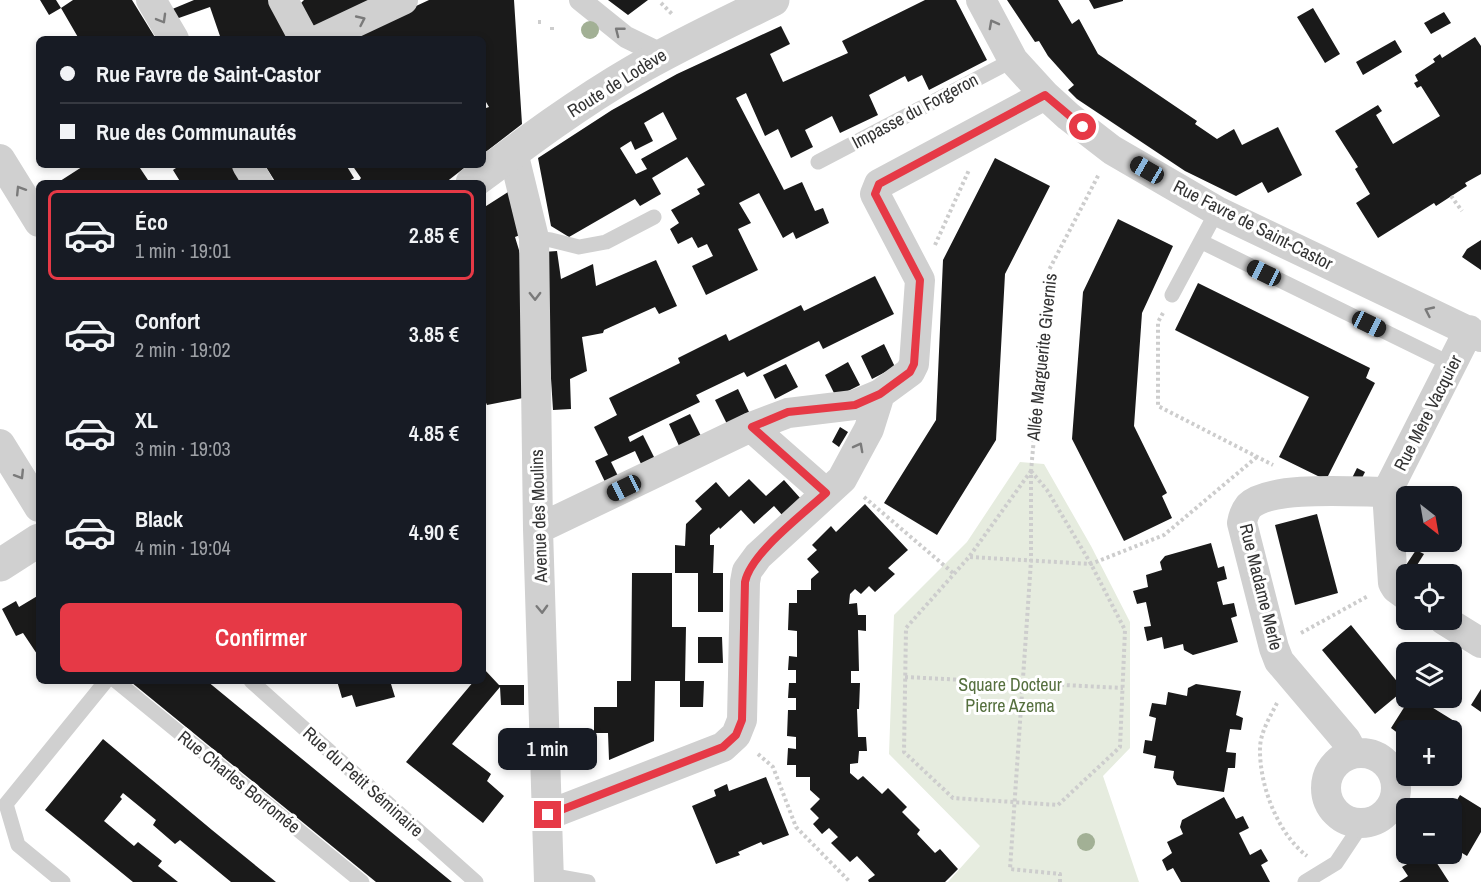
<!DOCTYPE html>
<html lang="fr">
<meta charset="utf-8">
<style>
body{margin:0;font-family:"Archivo Narrow",sans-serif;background:#20242c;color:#f1f3f6;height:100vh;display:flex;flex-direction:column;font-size:22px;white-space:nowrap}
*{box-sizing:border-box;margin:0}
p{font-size:20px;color:#9ea1a6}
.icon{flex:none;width:33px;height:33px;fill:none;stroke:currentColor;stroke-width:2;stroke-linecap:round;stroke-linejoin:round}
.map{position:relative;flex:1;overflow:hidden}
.side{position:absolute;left:36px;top:180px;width:450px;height:504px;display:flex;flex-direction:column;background:#171b24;border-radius:9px;box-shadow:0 3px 9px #0003}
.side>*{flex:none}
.top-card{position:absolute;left:36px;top:36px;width:450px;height:132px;border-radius:9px;box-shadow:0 3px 9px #0003;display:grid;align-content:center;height:132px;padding:0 24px;background:#171b24}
.needle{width:39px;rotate:149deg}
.controls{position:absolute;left:1396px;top:486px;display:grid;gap:12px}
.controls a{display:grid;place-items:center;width:66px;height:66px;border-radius:9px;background:#171b24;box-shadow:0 3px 9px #0003;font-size:30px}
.end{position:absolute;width:27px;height:27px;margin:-14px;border:8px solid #e63946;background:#fff;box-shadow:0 0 0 3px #fff}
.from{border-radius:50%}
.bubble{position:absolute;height:42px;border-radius:9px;background:#171b24;box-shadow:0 3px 9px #0003;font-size:20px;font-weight:600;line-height:42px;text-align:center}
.car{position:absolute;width:18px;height:36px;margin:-18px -9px;border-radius:8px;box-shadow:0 0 4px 2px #0007;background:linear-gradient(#222 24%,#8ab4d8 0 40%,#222 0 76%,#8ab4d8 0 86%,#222 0)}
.top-card b{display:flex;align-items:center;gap:21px;height:57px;font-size:22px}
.top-card b+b{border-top:2px solid #363941}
.top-card i{width:15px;height:15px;background:#f1f3f6}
ul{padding:10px 0 0;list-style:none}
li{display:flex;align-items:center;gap:18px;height:90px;margin:0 12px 9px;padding:0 12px;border:3px solid transparent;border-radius:9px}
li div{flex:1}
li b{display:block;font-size:22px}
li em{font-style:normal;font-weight:600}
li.active{border-color:#e63946}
li>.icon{width:54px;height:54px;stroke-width:1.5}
.button{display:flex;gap:12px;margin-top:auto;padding:12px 24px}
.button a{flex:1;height:69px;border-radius:9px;background:#e63946;color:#fff;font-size:24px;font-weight:600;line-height:69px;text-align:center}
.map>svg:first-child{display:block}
</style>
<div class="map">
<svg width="1481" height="882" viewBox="0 0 1481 882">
<rect width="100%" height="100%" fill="#fff"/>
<!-- park -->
<path fill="#e6ecdf" d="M1020,462L1044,464L1091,546L1130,622V748L1103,776L1139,882H948L980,846L889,754L894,615L967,542Z"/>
<!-- building -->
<path fill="#1a1a1a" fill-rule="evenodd" d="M40,0H56L61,8L49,15Z
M73,0H132L156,39H79L61,8Z
M194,0H271L291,39H221L210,7L176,19L170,10Z
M304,0H387L318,33L300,4Z
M429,0H514L522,124L483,154V104L486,108L489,107L483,97V39H345Z
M608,0H648L628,15Z
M925,0H956L987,60L929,90L922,75L908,82L905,76L869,95L878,115L840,133L832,116L805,130L813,147L791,158L778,129L765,136L746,93L736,98L784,190L802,182L815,211L823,208L829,223L796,239L793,232L783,238L759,193L739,203L751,223L738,229L758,270L706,295L692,266L713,256L707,244L698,248L692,237L678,244L670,229L679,223L671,210L700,194L697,189L705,185L687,157L652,178L661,194L640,206L635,199L569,237L551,226L538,158L612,110L677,74L781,26L790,44L770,54L783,82L848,53L842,41ZM663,112L677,139L641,159L647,169L636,174L620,148L631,141L635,150L653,141L644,123Z
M1007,0H1058L1072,24L1079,19L1098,54L1197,121L1195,124L1217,139L1234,129L1242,145L1278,127L1302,175L1268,193L1262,182L1236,196L1185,171L1077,99L1068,90L1074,85L1048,56L1039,41L1035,42Z
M1089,0H1123V1L1094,9Z
M1313,8L1340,54L1325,63L1297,17Z
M1444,12L1451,23L1431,34L1424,23Z
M1475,37L1481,46V174L1465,183L1467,186L1436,206L1434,203L1378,238L1356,203L1370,194L1355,169L1358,167L1335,131L1378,105L1382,111L1376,115L1393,144L1440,116L1421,86L1417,88L1414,83L1418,81L1415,75L1435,62L1433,59L1440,54L1442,58Z
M1395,40L1402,52L1363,75L1356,62Z
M995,158L1050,186L1005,274L996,440L937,535L884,503L936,420L943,260Z
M85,165H138L150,183H57Z
M174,165H232L243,183H181L173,170L176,168Z
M267,165H346L354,178L349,181L350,183H276L266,167Z
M352,165H468L445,183H357L361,178Z
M511,190L520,235L515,237L522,260L523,398L487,405L483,396V208Z
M1118,219L1173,246L1142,313L1134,426L1167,493L1162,496L1172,518L1124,541L1072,439L1083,292Z
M1481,240V270L1462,257L1467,249Z
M557,251L561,279L593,264L596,286L656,260L677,306L659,314L655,307L604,330L603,333L582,337L587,371L570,379L571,409L553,410L543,252Z
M875,276L894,314L823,349L819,341L747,377L744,372L696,395L700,402L628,437L630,442L643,435L655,459L642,466L635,451L611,462L619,478L606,484L595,461L608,455L594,427L617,415L609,398L680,363L678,358L726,334L729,341L801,305L804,311Z
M1198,283L1370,368L1366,378L1375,383L1326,480L1279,457L1309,397L1175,330Z
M884,344L895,367L872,379L861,356Z
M848,362L860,385L836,397L825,375Z
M786,364L798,387L775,399L763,375Z
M738,389L749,412L727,424L715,400Z
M690,414L701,436L680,448L669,424Z
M840,427L848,432L839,447L832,442Z
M1357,468L1365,472L1361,480H1351Z
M749,479L766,496L784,480L801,499L783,516L774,506L754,524L741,510L720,529L719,527L710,535V545H714L713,573H723V612H698V573H675V545L685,546L686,524L702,509L695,501L716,482L729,497Z
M865,504L908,550L888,568L895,574L875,592L869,586L861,594L855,589L850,594L849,604L857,603L858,615H866V631L858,630L859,671H851V683H860L859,709H857L858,737H866L867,751H859L858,763L850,764V773L858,780L863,776L882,794L888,788L907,807L902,812L920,830L917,834L935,853L940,849L958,869L945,882H869L868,880L875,875L857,856L850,862L831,843L838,837L829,828L822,834L813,824L819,818L810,809L820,799L810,790V777H796V765H787L788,748L796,749V737L787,736L788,710H796V698H788L789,683H796V670H788L789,656L797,657V631L788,630L789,603H797V590H811V579L819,572L807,559L817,550L812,545L831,526L836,532Z
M1317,514L1338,593L1295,605L1275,525Z
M1211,543L1218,568L1224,566L1227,579L1217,582L1223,605L1234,603L1237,616L1231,618L1238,642L1193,655L1184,650L1183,644L1164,649L1162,637L1147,641L1144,627L1151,626L1146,602L1137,604L1133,591L1148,587L1146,575L1162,570L1160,562L1165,556Z
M1416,550L1424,554L1414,570L1406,565Z
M632,573H672V627H686L685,681H704L703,707H680V681H655L654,741L609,760L608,733H594V707H617V681H631Z
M39,595V657L23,633L16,636L2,609L16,601L19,607Z
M1351,625L1404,690L1375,714L1322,650Z
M698,637H722L723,663H698Z
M484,669L499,685H524V705H501L500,687L452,744L491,774L487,781L504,796L483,823L406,762L474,681H483Z
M132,681H207L452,882H376L131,682Z
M337,681H399V682L391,684L395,697L356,707L352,695L342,698Z
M1196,684L1241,691L1236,715L1243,718L1241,730L1230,729L1226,752L1236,753L1235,768H1228L1224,792L1177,785L1173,778L1174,771L1154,768L1156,756L1143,753L1145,740L1152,741L1156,718L1149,716L1152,703L1166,705L1168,692L1187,696L1188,688Z
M1481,689V712L1471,705Z
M1410,698H1417L1459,724L1452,736V730H1407V740L1391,728Z
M103,739L212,830L276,882H231L180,840L175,844L153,825L156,820L123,793L120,797L122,799L104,821L134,846L138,842L162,861L158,866L178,882H133L45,810Z
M766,777L789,835L763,845L761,842L738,852L740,855L716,864L692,806L716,796L714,790L727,784L729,791Z
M1460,795L1481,808V832L1467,856L1452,847V808Z
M1224,797L1236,819L1243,816L1249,828L1239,833L1250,855L1261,849L1268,861L1261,865L1270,882H1181L1173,868L1167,871L1162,860L1172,853L1167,842L1183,834L1180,827L1182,820Z
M1424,854H1431L1449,882H1399L1408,876L1402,867Z"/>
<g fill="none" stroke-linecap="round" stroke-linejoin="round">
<!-- path -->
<path stroke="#cdcdcd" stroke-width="4" stroke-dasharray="3 3" stroke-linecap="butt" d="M661,3L673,15
M538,22H541
M552,30V27
M1451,196L1462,211
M935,245L969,170
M1163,313L1158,322V406L1273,465
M1031,471L1047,490L1091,564L1125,630L1120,747L1058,805L953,798L904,752L906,628L969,557Z
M864,497L953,573
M970,557L1091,564L1164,535L1258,456
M1301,633L1368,596
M905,677L1123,688
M1277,703C1270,717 1261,731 1260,747C1259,784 1277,833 1307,856
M758,754L773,767L796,827L850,882
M1060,882V874L1010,869L1031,561V471L1049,270L1099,174"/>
<!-- service -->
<path stroke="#d0d0d0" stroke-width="15" d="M818,162L1013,60
M534,238L551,240L579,247L606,242L654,217
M1202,242L1453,365
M1172,295L1217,211
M116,681L362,882
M251,681L476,882
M549,875L588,882
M63,882L18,845L6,804L106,681
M1305,882L1336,863L1362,824"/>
<!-- pedestrian -->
<path stroke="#d0d0d0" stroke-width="22" d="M580,0L626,37L663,55"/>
<!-- minor -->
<path stroke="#d0d0d0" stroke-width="30" d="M151,0L174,39
M283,0L304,39
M981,0L1013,60L1045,95L1068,116L1112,150L1217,211L1481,337
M320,39L403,0
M513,152L534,238L538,529L549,882
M0,159L39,222
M247,165L258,183
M751,427L826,493
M0,444L39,507
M538,529L751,427L788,413L854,405L880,394L910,372L914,364L920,280L875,194L879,184L1045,95
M1407,596L1396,588L1393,583L1387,492L1469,330
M1444,620L1481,643
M1326 788a35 35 0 1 1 70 0a35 35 0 1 1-70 0Z
M1353,753L1346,740L1279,661L1274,648L1242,523C1243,517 1245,511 1249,506C1271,485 1357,492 1387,492
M548,815L723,747L736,735L742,720L745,582L747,571L758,556L842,479L869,429L880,394"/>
<!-- tertiary -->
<path stroke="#d0d0d0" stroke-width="33" d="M472,183C524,144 577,104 634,71C679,45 726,23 773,0
M0,565L39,540"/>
</g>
<!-- trees -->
<g fill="#a2b095">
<circle cx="590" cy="30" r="9"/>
<circle cx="1086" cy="842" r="9"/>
</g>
<!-- one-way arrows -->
<defs><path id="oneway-chevron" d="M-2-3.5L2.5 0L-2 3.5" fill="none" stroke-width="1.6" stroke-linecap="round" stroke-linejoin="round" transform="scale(1.5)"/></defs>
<g stroke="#7a7a7a">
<use href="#oneway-chevron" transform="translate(162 19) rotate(60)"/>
<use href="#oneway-chevron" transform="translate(361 20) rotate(-25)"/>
<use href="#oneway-chevron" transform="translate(993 24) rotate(-118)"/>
<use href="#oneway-chevron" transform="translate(619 31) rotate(-142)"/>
<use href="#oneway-chevron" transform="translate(20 190) rotate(-122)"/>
<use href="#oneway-chevron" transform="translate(535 296) rotate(89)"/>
<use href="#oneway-chevron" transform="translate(1429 311) rotate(-155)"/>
<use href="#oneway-chevron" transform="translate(859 447) rotate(-62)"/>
<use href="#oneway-chevron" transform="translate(20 475) rotate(58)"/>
<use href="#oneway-chevron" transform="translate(542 609) rotate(88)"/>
</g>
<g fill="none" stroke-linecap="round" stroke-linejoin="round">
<!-- route -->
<path stroke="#e63946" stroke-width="8" d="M548,815L723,747L736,735L742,720L745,582C751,553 803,514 826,493L752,427L788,412L855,405L880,394L910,372L914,364L920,280L875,194L879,184L1045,95L1083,127"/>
</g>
<g text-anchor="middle" stroke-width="6" stroke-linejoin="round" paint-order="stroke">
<!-- street labels -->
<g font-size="18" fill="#333" stroke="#fff">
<text transform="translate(617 83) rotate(-32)" y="6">Route de Lodève</text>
<text transform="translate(915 111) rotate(-28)" y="6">Impasse du Forgeron</text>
<text transform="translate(1253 225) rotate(27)" y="6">Rue Favre de Saint-Castor</text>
<text transform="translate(1042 357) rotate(-84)" y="6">Allée Marguerite Givernis</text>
<text transform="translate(1428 413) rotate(-63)" y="6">Rue Mère Vacquier</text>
<text transform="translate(539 516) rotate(-92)" y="6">Avenue des Moulins</text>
<text transform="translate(1261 587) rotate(76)" y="6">Rue Madame Merle</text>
<text transform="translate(239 782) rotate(39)" y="6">Rue Charles Borromée</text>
<text transform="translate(363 782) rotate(42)" y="6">Rue du Petit Séminaire</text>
</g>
<!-- park labels -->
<g font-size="18" fill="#56703f" stroke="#fff">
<text x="1010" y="691">Square Docteur<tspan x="1010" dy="21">Pierre Azema</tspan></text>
</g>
</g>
</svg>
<div class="controls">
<a><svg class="needle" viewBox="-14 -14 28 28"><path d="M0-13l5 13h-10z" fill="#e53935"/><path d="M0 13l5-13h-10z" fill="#9ea1a6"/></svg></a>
<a><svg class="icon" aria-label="locate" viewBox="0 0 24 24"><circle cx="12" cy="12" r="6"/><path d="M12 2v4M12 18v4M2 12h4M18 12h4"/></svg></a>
<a><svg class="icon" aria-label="layers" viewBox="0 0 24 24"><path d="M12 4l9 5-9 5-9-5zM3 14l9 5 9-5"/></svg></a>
<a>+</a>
<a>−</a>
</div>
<i class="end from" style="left:1083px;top:127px"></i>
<i class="end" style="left:548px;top:815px"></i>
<div class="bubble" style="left:498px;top:728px;width:99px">1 min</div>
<i class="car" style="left:1147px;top:170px;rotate:300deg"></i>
<i class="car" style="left:1264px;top:273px;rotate:296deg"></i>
<i class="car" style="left:1369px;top:324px;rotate:116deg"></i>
<i class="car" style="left:624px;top:488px;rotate:244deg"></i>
<div class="top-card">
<b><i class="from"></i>Rue Favre de Saint-Castor</b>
<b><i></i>Rue des Communautés</b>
</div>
<section class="side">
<ul>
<li class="active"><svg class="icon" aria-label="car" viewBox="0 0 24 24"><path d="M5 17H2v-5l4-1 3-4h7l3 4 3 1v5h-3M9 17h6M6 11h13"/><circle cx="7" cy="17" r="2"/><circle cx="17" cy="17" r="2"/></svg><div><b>Éco</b><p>1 min · 19:01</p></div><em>2.85 €</em></li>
<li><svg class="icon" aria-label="car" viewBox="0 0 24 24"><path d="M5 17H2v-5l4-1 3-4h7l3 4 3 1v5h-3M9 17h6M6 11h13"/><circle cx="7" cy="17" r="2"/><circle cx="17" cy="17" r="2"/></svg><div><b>Confort</b><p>2 min · 19:02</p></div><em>3.85 €</em></li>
<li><svg class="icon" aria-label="car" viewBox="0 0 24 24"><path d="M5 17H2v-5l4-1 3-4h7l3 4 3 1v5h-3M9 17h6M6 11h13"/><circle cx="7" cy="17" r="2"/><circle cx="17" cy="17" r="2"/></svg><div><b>XL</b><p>3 min · 19:03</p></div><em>4.85 €</em></li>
<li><svg class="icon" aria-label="car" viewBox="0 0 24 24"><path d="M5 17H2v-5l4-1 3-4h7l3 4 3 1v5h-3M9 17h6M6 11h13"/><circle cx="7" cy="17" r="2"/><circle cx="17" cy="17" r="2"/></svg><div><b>Black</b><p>4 min · 19:04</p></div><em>4.90 €</em></li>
</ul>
<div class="button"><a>Confirmer</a></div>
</section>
</div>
